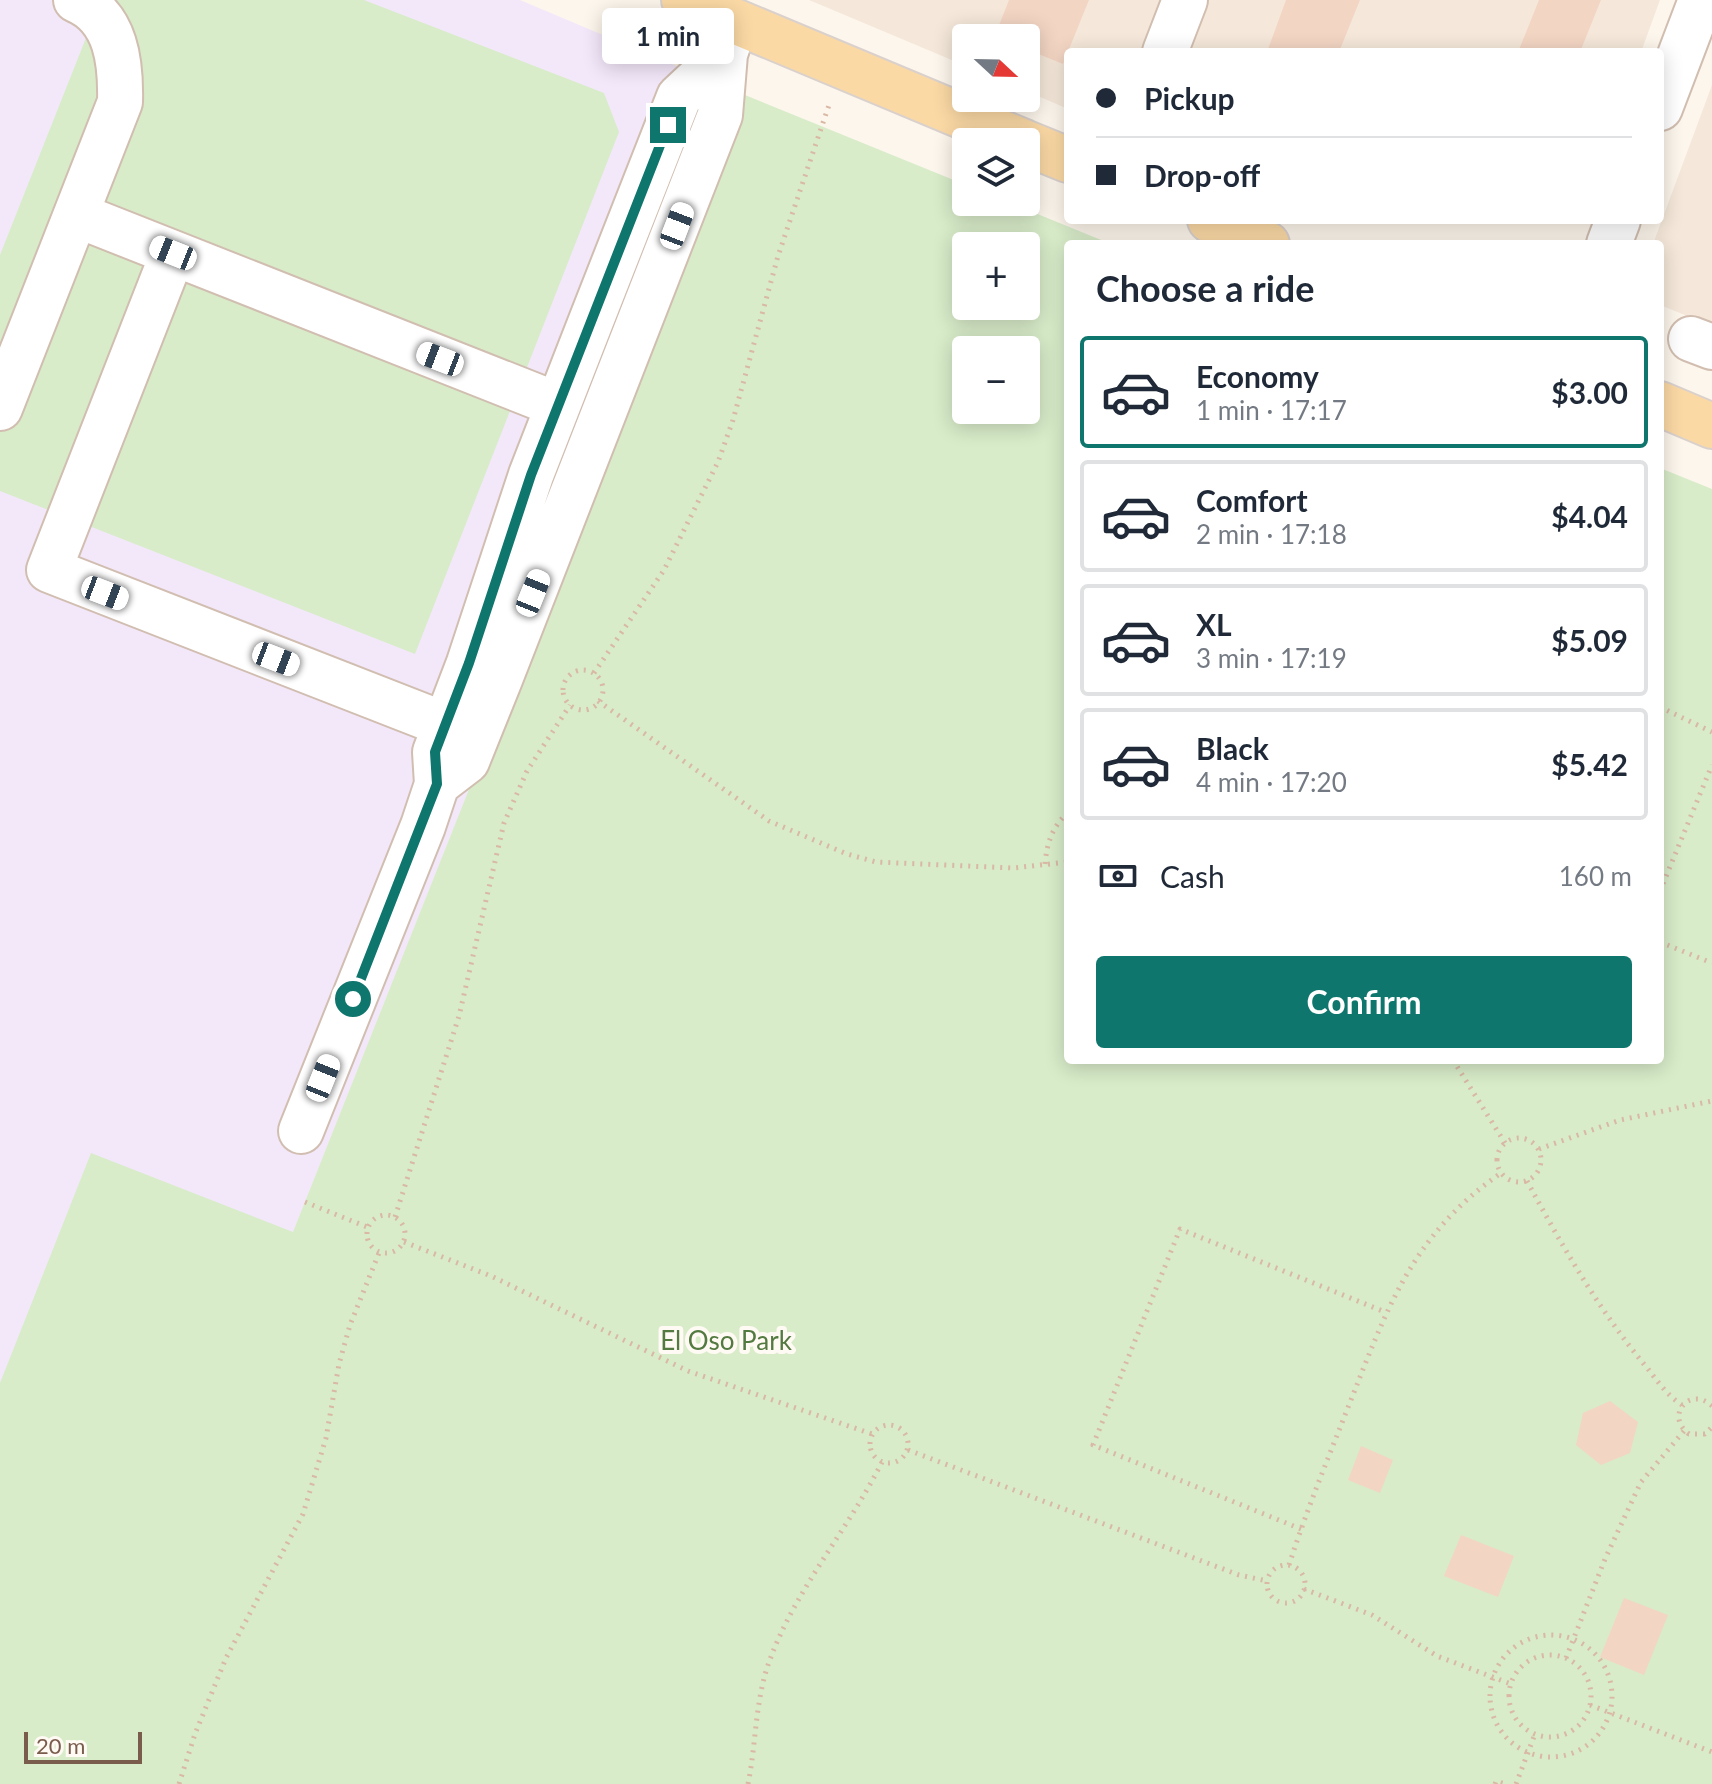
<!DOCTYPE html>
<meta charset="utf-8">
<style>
body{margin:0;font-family:Lato,sans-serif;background:#f2f2f3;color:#1f2937;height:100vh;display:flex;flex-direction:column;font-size:30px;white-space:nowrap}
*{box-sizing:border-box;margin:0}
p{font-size:26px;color:#747a83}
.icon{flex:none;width:44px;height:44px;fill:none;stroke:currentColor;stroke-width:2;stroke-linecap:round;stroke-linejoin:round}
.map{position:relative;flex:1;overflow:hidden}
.drawer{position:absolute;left:1064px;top:240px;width:600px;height:824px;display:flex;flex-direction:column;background:#fff;border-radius:8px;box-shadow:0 4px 20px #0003}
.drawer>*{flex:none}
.hud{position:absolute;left:1064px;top:48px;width:600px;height:176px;border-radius:8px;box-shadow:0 4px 20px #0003;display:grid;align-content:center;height:176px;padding:0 32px;background:#fff}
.needle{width:52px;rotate:112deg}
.fabs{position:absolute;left:952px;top:24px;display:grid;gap:16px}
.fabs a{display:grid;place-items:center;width:88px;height:88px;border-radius:8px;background:#fff;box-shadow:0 4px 20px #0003;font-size:40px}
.scale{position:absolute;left:24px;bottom:20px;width:118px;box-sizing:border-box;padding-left:8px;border:4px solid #7a5c4d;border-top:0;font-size:22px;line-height:28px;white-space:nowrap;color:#7a5c4d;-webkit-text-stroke:6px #fffaf3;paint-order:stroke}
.end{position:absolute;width:36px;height:36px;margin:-18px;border:10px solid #0f766e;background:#fff;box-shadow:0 0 0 4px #fff}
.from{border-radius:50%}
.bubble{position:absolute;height:56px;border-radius:8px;background:#fff;box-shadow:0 4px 20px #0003;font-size:26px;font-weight:700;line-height:56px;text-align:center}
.car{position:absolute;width:24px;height:48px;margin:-24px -12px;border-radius:10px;box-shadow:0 0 6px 2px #0007;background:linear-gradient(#fff 24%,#345 0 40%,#fff 0 76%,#345 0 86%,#fff 0)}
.hud b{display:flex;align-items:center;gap:28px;height:76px;font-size:30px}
.hud b+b{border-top:2px solid #e0e1e3}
.hud i{width:20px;height:20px;background:#1f2937}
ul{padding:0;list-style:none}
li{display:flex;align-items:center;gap:24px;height:112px;margin:0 16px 12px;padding:0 16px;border:4px solid #e0e1e3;border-radius:8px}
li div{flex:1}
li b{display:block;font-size:30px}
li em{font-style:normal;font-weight:700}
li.active{border-color:#0f766e}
li>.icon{width:72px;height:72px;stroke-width:1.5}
h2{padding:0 32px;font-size:36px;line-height:96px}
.pay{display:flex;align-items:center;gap:20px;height:88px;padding:0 32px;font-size:30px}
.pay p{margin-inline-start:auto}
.action{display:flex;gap:16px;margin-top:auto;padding:16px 32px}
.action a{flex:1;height:92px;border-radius:8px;background:#0f766e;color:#fff;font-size:32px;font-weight:700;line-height:92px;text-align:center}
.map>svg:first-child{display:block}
</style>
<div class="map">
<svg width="1712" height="1784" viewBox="0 0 1712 1784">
<rect width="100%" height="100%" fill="#fdf6ec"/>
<!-- residential -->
<path fill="#f5e8da" d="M809,0H1660L1641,52H1068V109L1026,91V38H966V66Z
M1712,85V326L1660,305V244H1653Z"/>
<!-- education -->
<path fill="#f3e8fa" d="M0,0H520L745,95L293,1233L0,1784Z"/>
<!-- green -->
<path fill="#d8ecc9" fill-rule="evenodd" d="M101,0H364L604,93L619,132L415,654L0,491V255Z
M745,95L966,185V202H1008L1111,244H1068V1060H1660V468L1712,489V1784H0V1383L91,1153L293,1232ZM966,246H1026V306H966ZM966,350H1026V410H966Z"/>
<!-- building -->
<path fill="#f3d5c3" d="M1009,0H1089L1063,64L1026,49V38H994Z
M1286,0H1360L1339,52H1267Z
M1539,0H1601L1580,52H1518Z
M1610,1401L1638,1422L1630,1453L1601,1465L1576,1445L1583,1413Z
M1361,1446L1393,1460L1380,1493L1348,1480Z
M1461,1535L1514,1556L1498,1597L1444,1576Z
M1624,1598L1668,1615L1644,1675L1600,1657Z"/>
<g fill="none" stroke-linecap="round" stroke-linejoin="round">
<defs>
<path id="minor" d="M1165,52L1185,0
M1660,108L1701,0
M77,215L558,405
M1609,244L1618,220
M173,253L49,570L446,725
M1691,339L1712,347
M0,408L120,102C121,64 117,17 76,0
M437,784L467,761L500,679L720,115L725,54L729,42
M301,1131L423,826L437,784L435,752L469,663L531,475L591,321L679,97L725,54"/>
<path id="major" d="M684,0L1024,142
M1026,143L1068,160
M1210,220L1267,244
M1660,404L1712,426"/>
</defs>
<!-- minor casing -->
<use href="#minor" stroke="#d1beb0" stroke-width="48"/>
<!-- major casing -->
<use href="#major" stroke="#dad1cd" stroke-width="48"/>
<!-- path -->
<path stroke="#d9b8a5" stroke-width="5" stroke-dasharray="2 6" stroke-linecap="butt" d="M563 690a20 20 0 1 1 40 0a20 20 0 1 1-40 0Z
M594,673L664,570L718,462L733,420L778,256L829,105
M598,701L769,821L847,854L876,862L1013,868L1068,862
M1660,707L1712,732
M1045,864C1047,842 1052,828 1068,812
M1660,891L1712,765
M1660,942L1712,963
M1453,1060L1505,1143
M1497 1160a22 22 0 1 1 44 0a22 22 0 1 1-44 0Z
M1539,1149L1620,1120L1712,1101
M1527,1181C1562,1246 1600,1312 1648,1369C1658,1382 1668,1396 1682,1405
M305,1202L367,1227
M367 1234a19 19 0 1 1 38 0a19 19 0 1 1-38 0Z
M395,1217L459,1016L504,823L527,771L570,705
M404,1242L491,1276L688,1371L872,1434
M1712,1406C1690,1385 1664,1416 1689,1434H1705L1712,1427
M870 1444a19 19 0 1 1 38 0a19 19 0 1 1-38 0Z
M908,1450L1239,1575L1267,1581
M1301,1529L1093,1445L1180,1229L1385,1312
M1267 1584a19 19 0 1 1 38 0a19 19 0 1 1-38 0Z
M1289,1565C1306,1512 1327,1461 1347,1410C1386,1312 1410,1236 1501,1173
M1304,1589L1372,1615L1437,1656L1511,1684
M1490 1696a61 61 0 1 1 122 0a61 61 0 1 1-122 0Z
M1509 1696a41 41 0 1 1 82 0a41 41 0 1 1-82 0Z
M1566,1658L1605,1559L1641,1482L1684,1431
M1590,1705L1712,1752
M179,1784L195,1734L226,1658L303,1514L326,1438L339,1364L350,1325L379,1253
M748,1784C756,1745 755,1706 767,1668C792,1593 847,1532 882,1462
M1495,1784L1496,1781L1505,1784
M1516,1784L1535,1734"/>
<!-- minor -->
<use href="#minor" stroke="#fff" stroke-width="44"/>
<!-- major -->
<use href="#major" stroke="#fbd9a5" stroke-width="44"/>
</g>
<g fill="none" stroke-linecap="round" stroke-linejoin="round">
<!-- route -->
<path stroke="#0f766e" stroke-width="10" d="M353,999L437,784L435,752L469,663L531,475L668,125"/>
</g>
<g text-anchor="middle" stroke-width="8" stroke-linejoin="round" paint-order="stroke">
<!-- park labels -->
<g font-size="26" fill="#537a41" stroke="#fffaf3">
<text x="726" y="1350">El Oso Park</text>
</g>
</g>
</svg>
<div class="fabs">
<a><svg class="needle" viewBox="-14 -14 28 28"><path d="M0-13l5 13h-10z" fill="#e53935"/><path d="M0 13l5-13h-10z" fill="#747a83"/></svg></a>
<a><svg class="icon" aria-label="layers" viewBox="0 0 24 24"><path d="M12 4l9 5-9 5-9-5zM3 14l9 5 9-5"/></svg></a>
<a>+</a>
<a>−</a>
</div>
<div class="scale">20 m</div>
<i class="end from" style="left:353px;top:999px"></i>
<i class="end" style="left:668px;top:125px"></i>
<div class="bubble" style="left:602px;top:8px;width:132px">1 min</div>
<i class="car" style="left:677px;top:226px;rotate:21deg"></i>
<i class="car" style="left:173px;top:253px;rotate:292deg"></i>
<i class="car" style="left:440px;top:359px;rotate:291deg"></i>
<i class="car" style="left:105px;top:593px;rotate:111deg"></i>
<i class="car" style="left:533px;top:593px;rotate:22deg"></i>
<i class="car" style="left:276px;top:659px;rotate:111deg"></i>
<i class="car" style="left:323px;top:1078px;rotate:22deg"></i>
<div class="hud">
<b><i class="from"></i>Pickup</b>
<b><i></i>Drop-off</b>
</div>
<section class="drawer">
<h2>Choose a ride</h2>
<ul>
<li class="active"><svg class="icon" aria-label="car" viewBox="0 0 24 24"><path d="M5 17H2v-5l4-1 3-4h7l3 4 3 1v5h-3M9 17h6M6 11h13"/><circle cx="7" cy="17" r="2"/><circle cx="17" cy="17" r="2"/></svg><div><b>Economy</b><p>1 min · 17:17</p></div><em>$3.00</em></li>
<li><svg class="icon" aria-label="car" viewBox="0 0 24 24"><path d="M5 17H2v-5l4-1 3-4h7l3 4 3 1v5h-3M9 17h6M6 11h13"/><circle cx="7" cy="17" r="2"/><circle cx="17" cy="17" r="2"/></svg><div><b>Comfort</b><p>2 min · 17:18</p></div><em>$4.04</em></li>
<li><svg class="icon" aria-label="car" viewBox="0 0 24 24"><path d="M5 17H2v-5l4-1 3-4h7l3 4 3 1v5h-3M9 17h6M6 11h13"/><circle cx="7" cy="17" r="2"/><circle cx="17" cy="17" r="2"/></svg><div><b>XL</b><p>3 min · 17:19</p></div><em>$5.09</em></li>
<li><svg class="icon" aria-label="car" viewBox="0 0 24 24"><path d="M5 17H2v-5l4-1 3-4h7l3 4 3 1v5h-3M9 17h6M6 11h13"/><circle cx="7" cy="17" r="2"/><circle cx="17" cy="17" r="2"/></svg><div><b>Black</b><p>4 min · 17:20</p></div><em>$5.42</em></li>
</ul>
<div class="pay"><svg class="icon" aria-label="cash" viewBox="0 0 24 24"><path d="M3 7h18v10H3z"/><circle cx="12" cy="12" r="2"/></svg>Cash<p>160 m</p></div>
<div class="action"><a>Confirm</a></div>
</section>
</div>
